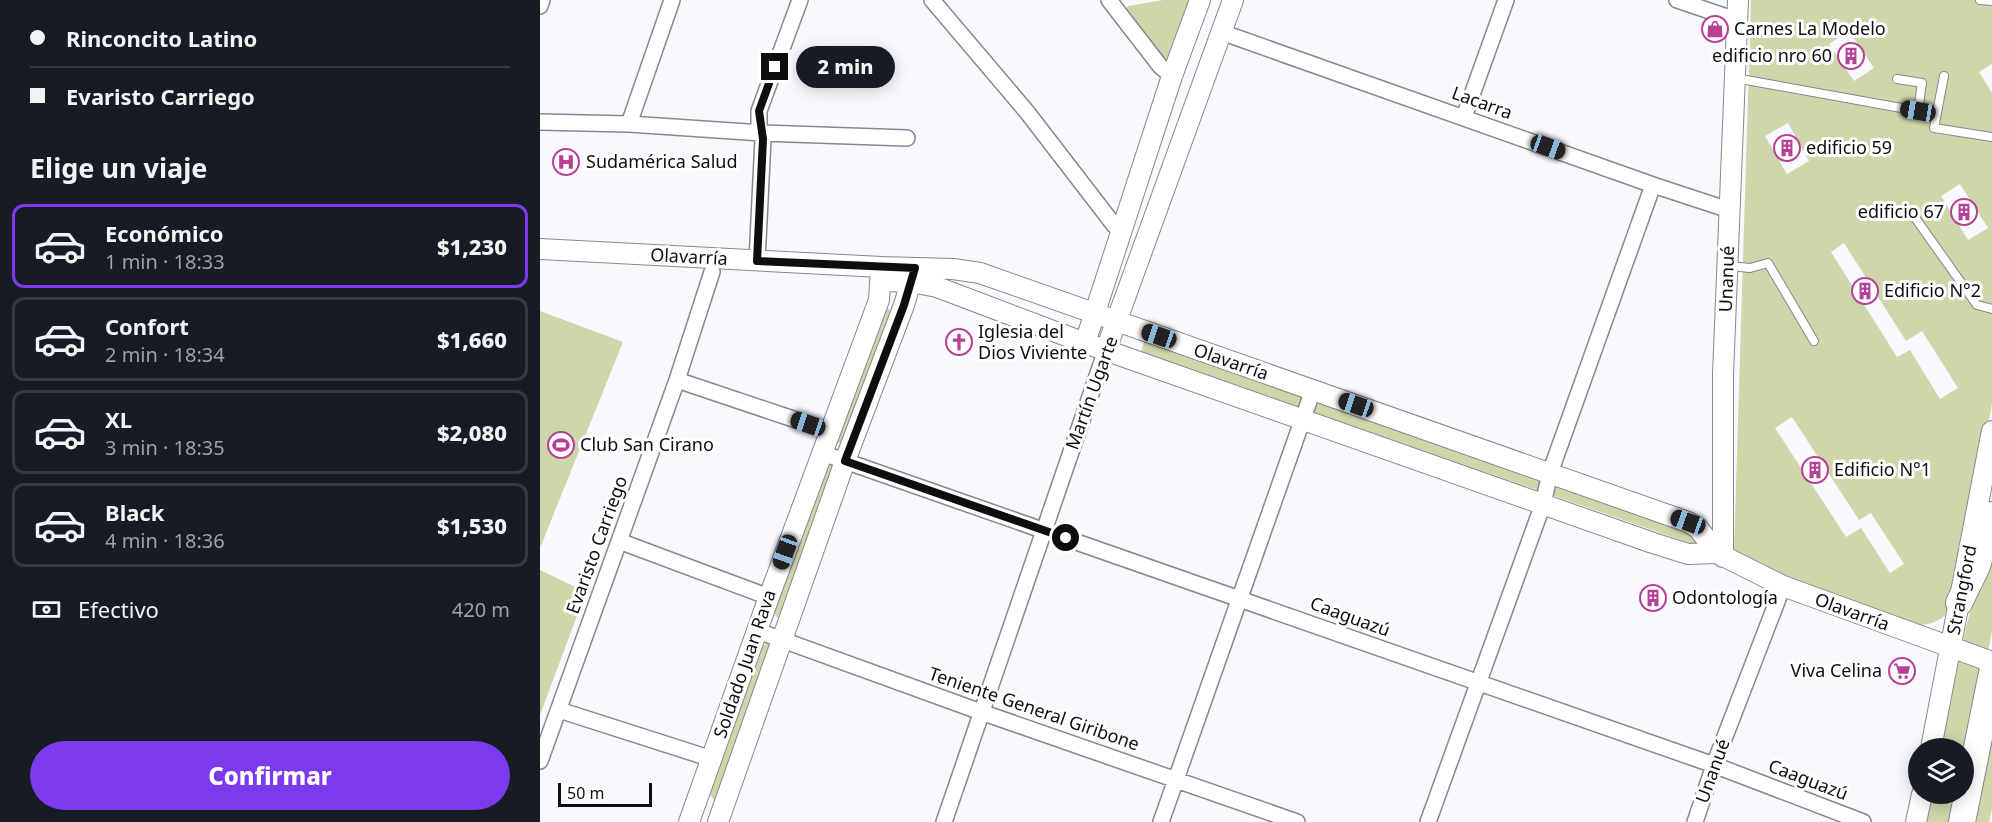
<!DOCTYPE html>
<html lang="es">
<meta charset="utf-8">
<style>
body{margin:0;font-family:"Noto Sans",sans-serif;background:#242831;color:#f1f3f6;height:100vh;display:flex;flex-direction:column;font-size:22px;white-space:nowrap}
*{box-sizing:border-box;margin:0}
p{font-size:20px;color:#9ea1a6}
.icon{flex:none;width:33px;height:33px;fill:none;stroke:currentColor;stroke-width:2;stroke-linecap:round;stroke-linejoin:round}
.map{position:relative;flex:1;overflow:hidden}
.details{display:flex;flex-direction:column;background:#171b24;width:540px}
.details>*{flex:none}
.hud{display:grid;align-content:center;height:132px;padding:0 30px;background:#171b24}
.fabs{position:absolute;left:1368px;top:738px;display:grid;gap:12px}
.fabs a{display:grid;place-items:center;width:66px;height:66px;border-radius:50%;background:#171b24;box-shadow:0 3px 15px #0003;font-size:30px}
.scale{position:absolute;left:18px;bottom:15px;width:94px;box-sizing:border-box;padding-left:6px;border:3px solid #0e0e11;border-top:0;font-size:16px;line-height:21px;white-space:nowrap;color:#0e0e11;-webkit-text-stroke:4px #fff;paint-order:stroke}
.end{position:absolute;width:27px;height:27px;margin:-14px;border:8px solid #0e0e11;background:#fff;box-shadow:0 0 0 3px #fff}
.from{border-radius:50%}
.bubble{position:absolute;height:42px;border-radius:21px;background:#171b24;box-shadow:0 3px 15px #0003;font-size:20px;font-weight:800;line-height:42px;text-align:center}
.car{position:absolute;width:18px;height:36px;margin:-18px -9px;border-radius:8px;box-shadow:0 0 4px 2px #0007;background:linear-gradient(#222 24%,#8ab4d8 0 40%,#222 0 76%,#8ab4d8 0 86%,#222 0)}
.hud b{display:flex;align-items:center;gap:21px;height:57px;font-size:22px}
.hud b+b{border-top:2px solid #363941}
.hud i{width:15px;height:15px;background:#f1f3f6}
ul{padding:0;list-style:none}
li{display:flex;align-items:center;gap:18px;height:84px;margin:0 12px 9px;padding:0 18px;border:3px solid #363941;border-radius:12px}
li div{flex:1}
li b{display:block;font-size:22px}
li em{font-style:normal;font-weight:800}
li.active{border-color:#7c3aed}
li>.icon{width:54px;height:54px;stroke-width:1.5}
h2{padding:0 30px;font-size:27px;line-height:72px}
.pay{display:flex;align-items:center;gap:15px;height:66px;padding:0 30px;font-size:22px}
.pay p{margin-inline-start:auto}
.button{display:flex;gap:12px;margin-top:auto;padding:12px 30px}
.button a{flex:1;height:69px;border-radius:36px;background:#7c3aed;color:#fff;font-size:24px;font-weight:800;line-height:69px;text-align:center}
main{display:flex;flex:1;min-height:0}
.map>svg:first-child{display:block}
</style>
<main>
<section class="details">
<div class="hud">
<b><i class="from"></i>Rinconcito Latino</b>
<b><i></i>Evaristo Carriego</b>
</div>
<h2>Elige un viaje</h2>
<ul>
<li class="active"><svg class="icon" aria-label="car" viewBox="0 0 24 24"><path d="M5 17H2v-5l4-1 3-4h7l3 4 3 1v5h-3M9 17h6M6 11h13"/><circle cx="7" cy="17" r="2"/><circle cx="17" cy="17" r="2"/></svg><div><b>Económico</b><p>1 min · 18:33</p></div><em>$1,230</em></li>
<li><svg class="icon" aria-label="car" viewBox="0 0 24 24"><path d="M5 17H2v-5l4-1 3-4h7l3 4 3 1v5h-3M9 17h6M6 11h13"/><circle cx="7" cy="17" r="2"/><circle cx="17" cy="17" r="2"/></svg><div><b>Confort</b><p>2 min · 18:34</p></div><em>$1,660</em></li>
<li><svg class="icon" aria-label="car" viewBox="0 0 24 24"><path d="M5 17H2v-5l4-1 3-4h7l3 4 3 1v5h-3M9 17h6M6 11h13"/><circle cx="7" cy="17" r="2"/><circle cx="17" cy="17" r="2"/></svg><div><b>XL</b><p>3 min · 18:35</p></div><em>$2,080</em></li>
<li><svg class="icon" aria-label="car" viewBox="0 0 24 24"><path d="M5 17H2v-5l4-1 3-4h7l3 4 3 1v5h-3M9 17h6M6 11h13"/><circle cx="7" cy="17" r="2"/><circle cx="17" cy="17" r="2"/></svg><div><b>Black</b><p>4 min · 18:36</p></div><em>$1,530</em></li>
</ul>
<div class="pay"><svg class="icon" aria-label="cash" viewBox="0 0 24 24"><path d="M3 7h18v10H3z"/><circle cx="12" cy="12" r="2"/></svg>Efectivo<p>420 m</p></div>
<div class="button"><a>Confirmar</a></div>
</section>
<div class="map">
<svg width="1452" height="822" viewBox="0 0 1452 822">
<rect width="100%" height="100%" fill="#f8f8ff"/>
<!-- green -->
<path fill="#cdd7aa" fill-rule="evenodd" d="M623,0H651L631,61H627L584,12L588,6Z
M1211,0H1452V64L1439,72L1452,93V404L1415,600C1408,616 1398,624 1380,625L1207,564L1194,551ZM1309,31L1334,68L1314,81L1289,44ZM1248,123L1269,161L1247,174L1225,136ZM1420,184L1448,228L1428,240L1401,196ZM1304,243L1366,341L1382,331L1418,388L1400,399L1370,350L1357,357L1291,252ZM1252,417L1319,520L1331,513L1364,564L1350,573L1321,528L1306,537L1235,428Z
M347,306L351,313L303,441L299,443L296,440Z
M0,311L83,342L0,548Z
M605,339L1156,534L1158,546L601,352Z
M291,465L293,468L242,618L239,619L234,614L284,469Z
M1452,537V631L1424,773V748H1401L1426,627Z
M0,570L46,592L0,715Z
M225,644H228L231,647L178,799L174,800L169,794L221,648Z
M1452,714V809L1449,822H1430Z
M1392,794H1419L1414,822H1386Z"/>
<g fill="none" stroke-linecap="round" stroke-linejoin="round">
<defs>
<path id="lane" d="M1440,0L1452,1
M1404,76L1394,128L1452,137
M1195,78L1378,111L1382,83L1357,79
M1371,212L1437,305L1452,309
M1190,266L1210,268L1228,263L1274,341"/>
<path id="street" d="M392,0L487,112L574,225L581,231
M569,0L620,66L632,76
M1137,0L1196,20
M0,6L2,0
M681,32L1113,185L1189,210
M924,117L966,0
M0,122L89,124L222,133L367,138
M89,124L132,0
M217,261L223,139L219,125V111L260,0
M137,380L289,431
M282,453L1174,765L1323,822
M79,541L229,597
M218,631L441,712L757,822
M19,710L172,759
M0,761L137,380L172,272
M404,822L566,350
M621,822L773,390
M888,822L1003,504L1010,473L1113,185
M1155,822L1174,765L1243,586"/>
<path id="secondary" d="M0,249L341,267L413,269L440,273L1148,522L1158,528L1177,553L1243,586L1452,662
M347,281L371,282L397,287L545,343L1113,543L1148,554L1177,553
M545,343L632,76L660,0
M566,350L693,0
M1183,557V375L1198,0
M1391,748L1452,431
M149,822L229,597L339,300L341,267
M178,822L305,461L364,305L374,271
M1376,822L1382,794"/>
<path id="highway" d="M1419,603L1437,566L1452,515
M1422,822L1452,673"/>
</defs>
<!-- lane casing -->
<use href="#lane" stroke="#868791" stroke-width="10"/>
<!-- street casing -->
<use href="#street" stroke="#868791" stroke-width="18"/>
<!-- secondary casing -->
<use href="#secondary" stroke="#868791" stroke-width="22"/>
<!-- highway casing -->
<use href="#highway" stroke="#868791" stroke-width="28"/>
<!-- lane -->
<use href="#lane" stroke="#fff" stroke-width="8"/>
<!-- street -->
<use href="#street" stroke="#fff" stroke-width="15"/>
<!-- secondary -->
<use href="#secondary" stroke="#fff" stroke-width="20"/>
<!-- highway -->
<use href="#highway" stroke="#fff" stroke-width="26"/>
</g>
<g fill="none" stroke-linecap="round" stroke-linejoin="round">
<!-- route -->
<path stroke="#0e0e11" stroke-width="8" d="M235,67L219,111L223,139L217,261L375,268L364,305L305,461L526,538"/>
</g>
<!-- icons -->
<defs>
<symbol id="shop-ring" viewBox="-11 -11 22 22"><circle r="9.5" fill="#fff" stroke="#b74096" stroke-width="1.5"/><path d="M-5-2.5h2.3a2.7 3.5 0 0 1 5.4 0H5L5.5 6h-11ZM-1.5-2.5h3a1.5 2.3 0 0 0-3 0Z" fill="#b74096"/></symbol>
<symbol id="building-ring" viewBox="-11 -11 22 22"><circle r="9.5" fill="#fff" stroke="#b74096" stroke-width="1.5"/><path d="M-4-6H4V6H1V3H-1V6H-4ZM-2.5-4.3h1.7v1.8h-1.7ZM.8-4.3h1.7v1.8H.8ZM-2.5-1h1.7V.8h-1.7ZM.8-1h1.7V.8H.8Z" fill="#b74096"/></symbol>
<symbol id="hospital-ring" viewBox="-11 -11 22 22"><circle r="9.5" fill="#fff" stroke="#b74096" stroke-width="1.5"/><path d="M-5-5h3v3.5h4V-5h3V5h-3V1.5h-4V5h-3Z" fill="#b74096"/></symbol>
<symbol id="church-ring" viewBox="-11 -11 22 22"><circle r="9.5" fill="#fff" stroke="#b74096" stroke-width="1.5"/><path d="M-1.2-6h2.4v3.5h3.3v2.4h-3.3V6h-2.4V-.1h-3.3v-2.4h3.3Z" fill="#b74096"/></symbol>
<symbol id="stadium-ring" viewBox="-11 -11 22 22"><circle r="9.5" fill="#fff" stroke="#b74096" stroke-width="1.5"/><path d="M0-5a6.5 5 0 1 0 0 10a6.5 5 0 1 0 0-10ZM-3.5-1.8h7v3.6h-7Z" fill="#b74096"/></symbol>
<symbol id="supermarket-ring" viewBox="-11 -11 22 22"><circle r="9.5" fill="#fff" stroke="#b74096" stroke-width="1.5"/><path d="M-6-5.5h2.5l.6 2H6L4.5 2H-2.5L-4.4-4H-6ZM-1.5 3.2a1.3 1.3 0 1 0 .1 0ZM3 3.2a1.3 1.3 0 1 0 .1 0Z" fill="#b74096"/></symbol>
</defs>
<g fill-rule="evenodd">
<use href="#shop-ring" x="1160" y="14" width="30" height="30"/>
<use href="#building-ring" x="1296" y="41" width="30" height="30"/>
<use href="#building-ring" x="1232" y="133" width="30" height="30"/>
<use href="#hospital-ring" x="11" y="147" width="30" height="30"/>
<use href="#building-ring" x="1409" y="197" width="30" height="30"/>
<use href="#building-ring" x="1310" y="276" width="30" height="30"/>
<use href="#church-ring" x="404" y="327" width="30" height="30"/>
<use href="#stadium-ring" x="6" y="430" width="30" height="30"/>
<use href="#building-ring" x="1260" y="455" width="30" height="30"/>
<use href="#building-ring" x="1098" y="583" width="30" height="30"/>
<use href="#supermarket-ring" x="1347" y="656" width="30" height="30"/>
</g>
<g text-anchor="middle" stroke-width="6" stroke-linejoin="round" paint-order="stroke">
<!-- poi labels -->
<g font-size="18" fill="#0e0e11" stroke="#fff" text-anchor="start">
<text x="1194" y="35">Carnes La Modelo</text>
<text x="1292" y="62" text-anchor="end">edificio nro 60</text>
<text x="1266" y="154">edificio 59</text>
<text x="46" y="168">Sudamérica Salud</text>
<text x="1404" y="218" text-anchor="end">edificio 67</text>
<text x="1344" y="297">Edificio N°2</text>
<text x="438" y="338">Iglesia del<tspan x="438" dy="21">Dios Viviente</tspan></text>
<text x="40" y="451">Club San Cirano</text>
<text x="1294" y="476">Edificio N°1</text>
<text x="1132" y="604">Odontología</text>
<text x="1342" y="677" text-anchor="end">Viva Celina</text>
</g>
<!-- street labels -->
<g font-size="18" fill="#0e0e11" stroke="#fff">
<text transform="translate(942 103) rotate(20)" y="6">Lacarra</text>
<text transform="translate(149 257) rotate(3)" y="6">Olavarría</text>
<text transform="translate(1187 279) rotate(-88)" y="6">Unanué</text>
<text transform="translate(691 362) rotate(19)" y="6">Olavarría</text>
<text transform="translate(552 393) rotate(-70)" y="6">Martín Ugarte</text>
<text transform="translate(57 545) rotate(-70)" y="6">Evaristo Carriego</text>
<text transform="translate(1422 590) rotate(-79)" y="6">Strangford</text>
<text transform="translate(1312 612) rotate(20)" y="6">Olavarría</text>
<text transform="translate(810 617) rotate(20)" y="6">Caaguazú</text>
<text transform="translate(205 664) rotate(-71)" y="6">Soldado Juan Rava</text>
<text transform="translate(494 709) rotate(19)" y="6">Teniente General Giribone</text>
<text transform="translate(1173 771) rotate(-70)" y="6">Unanué</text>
<text transform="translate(1268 780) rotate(21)" y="6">Caaguazú</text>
</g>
</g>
</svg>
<div class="fabs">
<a><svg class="icon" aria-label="layers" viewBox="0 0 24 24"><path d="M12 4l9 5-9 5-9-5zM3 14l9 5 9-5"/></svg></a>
</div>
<div class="scale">50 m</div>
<i class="end from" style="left:526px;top:538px"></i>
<i class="end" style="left:235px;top:67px"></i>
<div class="bubble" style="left:256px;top:46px;width:99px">2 min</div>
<i class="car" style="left:1378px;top:111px;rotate:280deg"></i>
<i class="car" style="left:1008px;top:147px;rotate:110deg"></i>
<i class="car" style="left:619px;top:336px;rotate:289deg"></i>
<i class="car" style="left:816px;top:405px;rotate:289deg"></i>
<i class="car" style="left:268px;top:424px;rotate:289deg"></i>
<i class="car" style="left:1148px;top:522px;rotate:290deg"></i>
<i class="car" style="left:245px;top:552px;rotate:200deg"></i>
</div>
</main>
